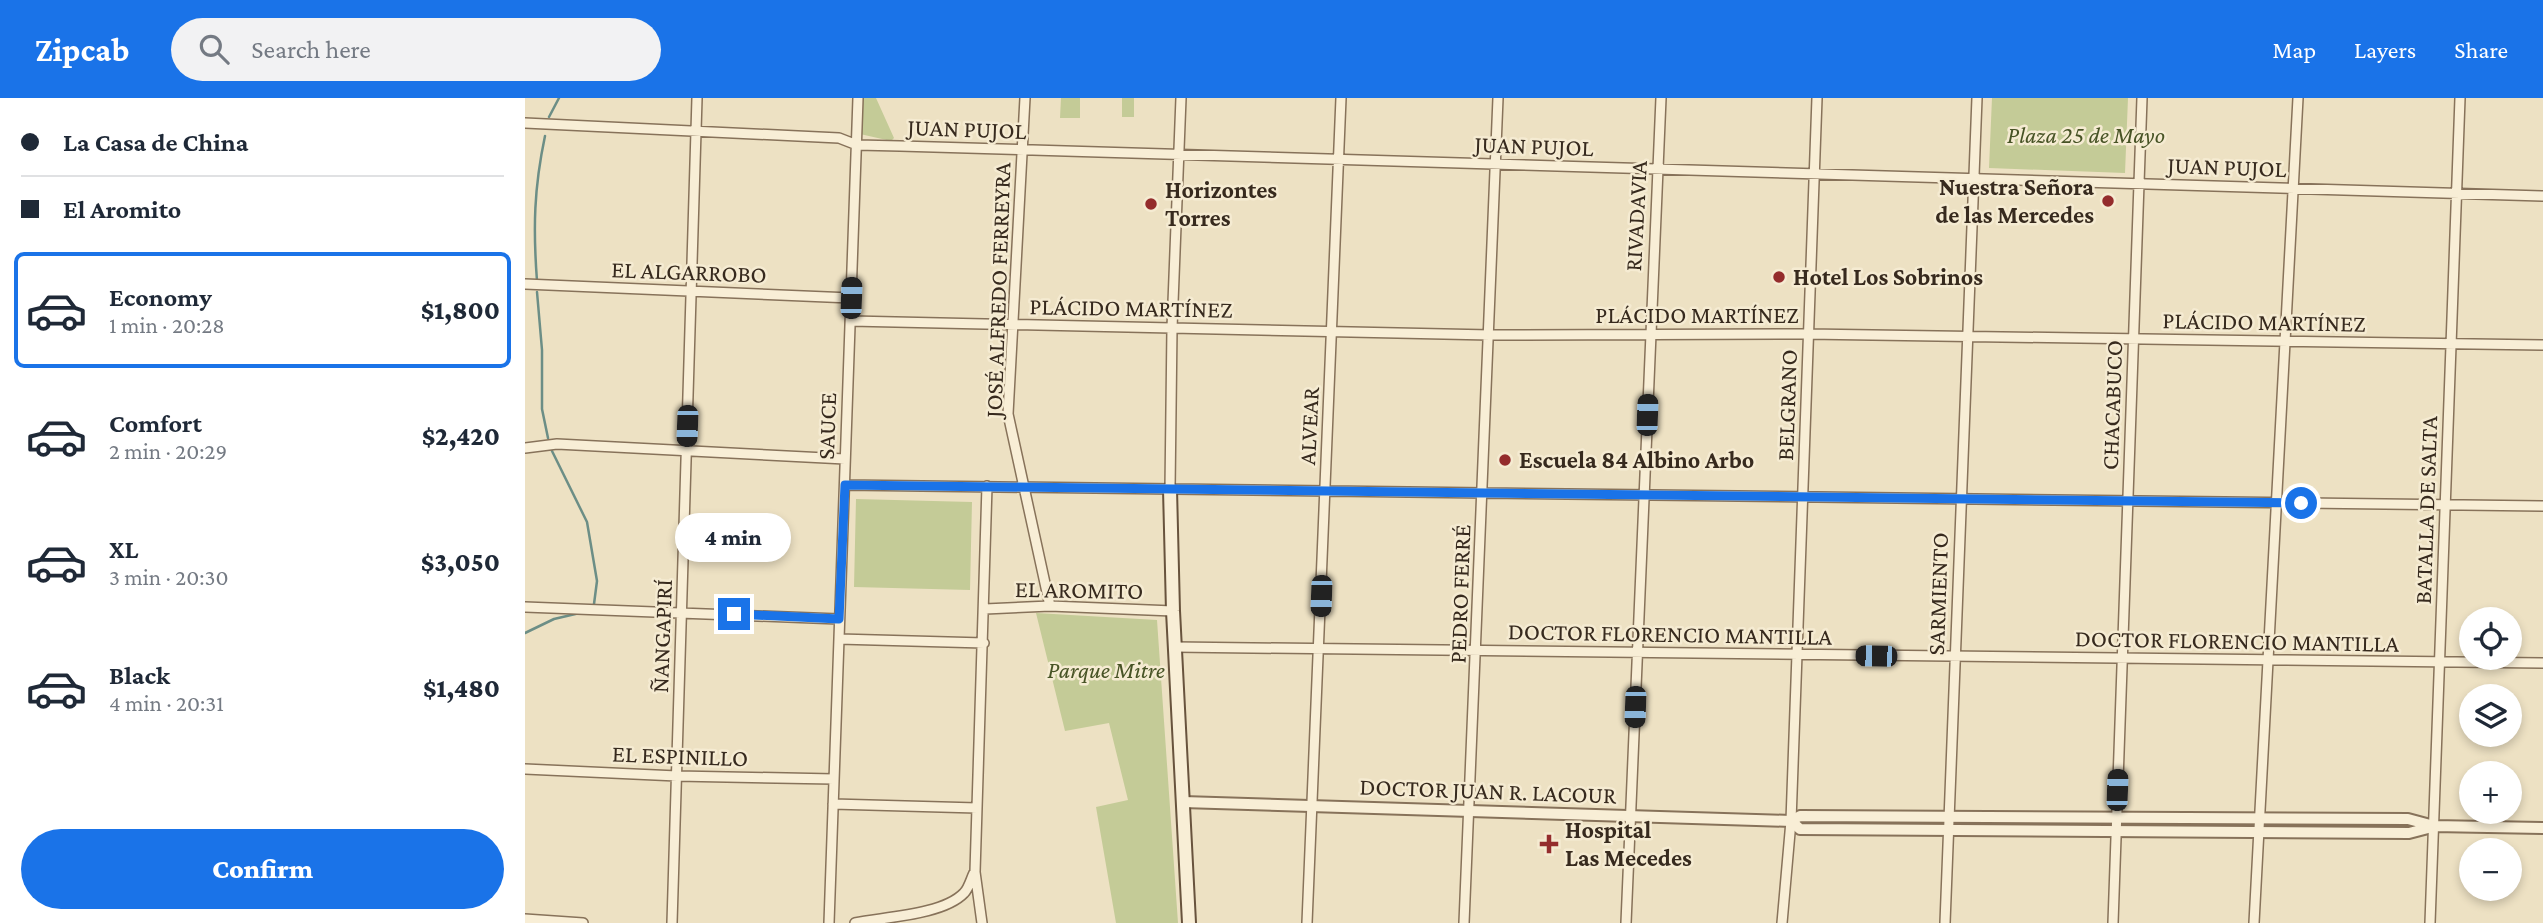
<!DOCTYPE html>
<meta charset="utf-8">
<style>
body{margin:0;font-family:"Crimson Pro",serif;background:#f2f2f3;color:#1f2937;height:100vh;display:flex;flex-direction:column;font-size:26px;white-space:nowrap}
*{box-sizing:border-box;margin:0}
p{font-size:23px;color:#747a83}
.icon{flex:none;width:38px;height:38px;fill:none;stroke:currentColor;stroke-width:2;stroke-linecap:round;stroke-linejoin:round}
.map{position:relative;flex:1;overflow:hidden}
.side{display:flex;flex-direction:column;background:#fff;width:525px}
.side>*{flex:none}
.guide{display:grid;align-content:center;height:154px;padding:0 21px;background:#fff}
.buttons{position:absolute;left:1934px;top:509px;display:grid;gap:14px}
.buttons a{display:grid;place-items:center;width:63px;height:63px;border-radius:50%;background:#fff;box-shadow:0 4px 10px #0003;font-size:35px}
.end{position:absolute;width:32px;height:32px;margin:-16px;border:9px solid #1a73e8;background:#fff;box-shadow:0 0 0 4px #fff}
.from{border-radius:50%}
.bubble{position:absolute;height:49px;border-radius:24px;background:#fff;box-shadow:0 4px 10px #0003;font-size:23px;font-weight:800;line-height:49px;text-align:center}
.car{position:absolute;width:21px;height:42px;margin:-21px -10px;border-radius:9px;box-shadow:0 0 5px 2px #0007;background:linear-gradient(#222 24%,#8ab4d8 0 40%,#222 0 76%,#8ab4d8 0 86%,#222 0)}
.guide b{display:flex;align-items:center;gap:24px;height:66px;font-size:26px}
.guide b+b{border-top:2px solid #e0e1e3}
.guide i{width:18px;height:18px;background:#1f2937}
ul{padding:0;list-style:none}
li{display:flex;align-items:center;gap:21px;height:116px;margin:0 14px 10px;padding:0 7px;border:4px solid transparent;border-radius:10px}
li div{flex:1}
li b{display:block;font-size:26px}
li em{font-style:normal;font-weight:800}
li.active{border-color:#1a73e8}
li>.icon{width:63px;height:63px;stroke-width:1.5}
.cta{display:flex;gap:14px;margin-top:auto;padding:14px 21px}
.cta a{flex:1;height:80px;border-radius:42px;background:#1a73e8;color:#fff;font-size:28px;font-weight:800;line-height:80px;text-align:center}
header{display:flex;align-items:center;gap:42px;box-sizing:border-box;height:98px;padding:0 35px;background:#1a73e8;color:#fff}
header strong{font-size:33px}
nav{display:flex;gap:38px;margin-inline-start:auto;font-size:24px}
.search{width:490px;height:63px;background:#f2f2f3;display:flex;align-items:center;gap:18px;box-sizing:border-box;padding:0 24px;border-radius:38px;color:#747a83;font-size:26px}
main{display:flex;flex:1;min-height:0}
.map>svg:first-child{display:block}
</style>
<header>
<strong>Zipcab</strong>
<div class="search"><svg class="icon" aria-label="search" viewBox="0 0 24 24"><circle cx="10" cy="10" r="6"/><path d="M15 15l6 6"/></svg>Search here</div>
<nav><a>Map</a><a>Layers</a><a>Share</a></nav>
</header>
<main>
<section class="side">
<div class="guide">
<b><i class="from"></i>La Casa de China</b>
<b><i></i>El Aromito</b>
</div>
<ul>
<li class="active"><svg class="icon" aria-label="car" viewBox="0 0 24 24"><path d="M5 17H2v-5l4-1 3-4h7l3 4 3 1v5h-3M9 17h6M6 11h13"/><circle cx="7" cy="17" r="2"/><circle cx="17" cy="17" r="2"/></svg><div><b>Economy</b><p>1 min · 20:28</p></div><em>$1,800</em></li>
<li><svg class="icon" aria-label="car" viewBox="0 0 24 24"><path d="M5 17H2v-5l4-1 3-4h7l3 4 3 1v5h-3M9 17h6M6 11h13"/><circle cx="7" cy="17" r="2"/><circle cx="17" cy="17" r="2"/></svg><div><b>Comfort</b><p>2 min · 20:29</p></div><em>$2,420</em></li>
<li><svg class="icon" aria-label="car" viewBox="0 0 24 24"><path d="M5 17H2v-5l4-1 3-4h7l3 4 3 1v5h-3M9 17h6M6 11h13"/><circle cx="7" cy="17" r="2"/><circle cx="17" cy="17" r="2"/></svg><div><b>XL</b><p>3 min · 20:30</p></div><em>$3,050</em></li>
<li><svg class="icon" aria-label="car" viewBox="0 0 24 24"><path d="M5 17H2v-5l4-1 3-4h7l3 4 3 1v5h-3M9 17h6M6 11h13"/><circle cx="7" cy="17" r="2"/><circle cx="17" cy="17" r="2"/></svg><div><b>Black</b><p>4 min · 20:31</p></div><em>$1,480</em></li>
</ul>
<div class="cta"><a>Confirm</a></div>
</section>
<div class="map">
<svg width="2018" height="825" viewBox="0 0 2018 825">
<rect width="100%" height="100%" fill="#ede1c3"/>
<!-- green -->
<path fill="#c4cb97" d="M335,0H351L369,40L366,43L335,36Z
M536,0H555V20H535Z
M597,0H609V19H597Z
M1467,0H1603L1600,75L1464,70Z
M331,401L447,404L445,492L329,489Z
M511,515L632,522L653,825H591L571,709L603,702L584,625L540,633Z"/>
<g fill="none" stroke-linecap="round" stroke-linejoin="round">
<!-- stream -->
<path stroke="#6c8e86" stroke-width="2.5" d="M24,19L34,0
M12,183C8,130 9,90 20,38
M12,194L17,252V311L23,340
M27,353L62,424L72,483L69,506
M0,535L29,521L59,514"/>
<defs>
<path id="minor" d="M500,0L483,316L525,508
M0,25L314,40L332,47L375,48L2018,98
M0,186L326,200
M326,223L965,237L1283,236L2018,247
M0,350L32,346L320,361
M320,387L2018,408
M645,391L647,230L656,0
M0,509L314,521
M460,511L525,508L648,513
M314,541L459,545
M650,549L2018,565
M0,671L152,678L309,681
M308,706L452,710
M0,821L58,825
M147,825L172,0
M304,825L333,0
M330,825C359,819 418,817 439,795C444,790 446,781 449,775
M457,825L450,774L462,388
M782,825L816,0
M939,825L973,0
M1101,825L1136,0
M1257,825L1266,723L1292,0
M1420,825L1452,0
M1588,825L1617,0
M1729,825L1773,0
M1905,825L1935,0"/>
<path id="tertiary" d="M658,704L1266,723
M1266,723L1275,718L1883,721L1909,728L2018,730
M1266,723L1275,731L1884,735L1907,729"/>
<path id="secondary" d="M645,391L648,513L664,825"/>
</defs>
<!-- minor casing -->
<use href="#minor" stroke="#87725a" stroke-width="12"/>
<!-- tertiary casing -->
<use href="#tertiary" stroke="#87725a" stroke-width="14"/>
<!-- secondary casing -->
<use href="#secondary" stroke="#68533d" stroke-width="16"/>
<!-- minor -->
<use href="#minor" stroke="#f8eed6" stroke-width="9"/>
<!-- tertiary -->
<use href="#tertiary" stroke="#f8eed6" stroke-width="10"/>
<!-- secondary -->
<use href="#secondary" stroke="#f8eed6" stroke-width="12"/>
</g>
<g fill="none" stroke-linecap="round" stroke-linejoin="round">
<!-- route -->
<path stroke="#1a73e8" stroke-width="9" d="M209,516L314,521L320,387L1776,405"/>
</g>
<!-- markers -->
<g fill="#942c2c" stroke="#f5ebd2" stroke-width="2.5">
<circle cx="1583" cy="103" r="7"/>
<circle cx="626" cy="106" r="7"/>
<circle cx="1254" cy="179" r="7"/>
<circle cx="980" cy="362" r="7"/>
<path d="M1020.5 735.5h7v7h7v7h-7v7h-7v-7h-7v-7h7z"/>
</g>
<g text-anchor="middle" stroke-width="5" stroke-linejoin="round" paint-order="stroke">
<!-- street labels -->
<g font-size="24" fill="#372a1e" stroke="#f5ebd2">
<text transform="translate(442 31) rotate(2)" y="8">JUAN PUJOL</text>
<text transform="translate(1009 48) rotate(2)" y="8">JUAN PUJOL</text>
<text transform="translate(1702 69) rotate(2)" y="8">JUAN PUJOL</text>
<text transform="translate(1111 118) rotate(-87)" y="8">RIVADAVIA</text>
<text transform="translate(164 174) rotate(2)" y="8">EL ALGARROBO</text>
<text transform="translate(473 192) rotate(-88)" y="8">JOSÉ ALFREDO FERREYRA</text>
<text transform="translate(606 210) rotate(1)" y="8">PLÁCIDO MARTÍNEZ</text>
<text x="1172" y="225">PLÁCIDO MARTÍNEZ</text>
<text transform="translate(1739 224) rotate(1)" y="8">PLÁCIDO MARTÍNEZ</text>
<text transform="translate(1262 307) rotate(-88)" y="8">BELGRANO</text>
<text transform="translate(1587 307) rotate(-88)" y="8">CHACABUCO</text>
<text transform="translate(302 328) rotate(-88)" y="8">SAUCE</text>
<text transform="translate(784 328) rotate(-87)" y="8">ALVEAR</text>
<text transform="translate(1901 412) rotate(-88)" y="8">BATALLA DE SALTA</text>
<text transform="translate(554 492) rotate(1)" y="8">EL AROMITO</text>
<text transform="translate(935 496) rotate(-88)" y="8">PEDRO FERRÉ</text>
<text transform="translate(1413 496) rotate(-88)" y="8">SARMIENTO</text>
<text transform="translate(1145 536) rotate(1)" y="8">DOCTOR FLORENCIO MANTILLA</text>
<text transform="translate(137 538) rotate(-88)" y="8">ÑANGAPIRÍ</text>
<text transform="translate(1712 543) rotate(1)" y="8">DOCTOR FLORENCIO MANTILLA</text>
<text transform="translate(155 658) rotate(2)" y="8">EL ESPINILLO</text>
<text transform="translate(963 693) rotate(2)" y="8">DOCTOR JUAN R. LACOUR</text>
</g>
<!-- park labels -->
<g font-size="24" font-style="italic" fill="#475325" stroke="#f5ebd2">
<text x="1561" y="45">Plaza 25 de Mayo</text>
<text x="581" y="580">Parque Mitre</text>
</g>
<!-- poi labels -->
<g font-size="24" font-weight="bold" fill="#372a1e" stroke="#f5ebd2" text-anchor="start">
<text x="1569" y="97" text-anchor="end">Nuestra Señora<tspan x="1569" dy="28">de las Mercedes</tspan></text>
<text x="640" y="100">Horizontes<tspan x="640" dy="28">Torres</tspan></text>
<text x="1268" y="187">Hotel Los Sobrinos</text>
<text x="994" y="370">Escuela 84 Albino Arbo</text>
<text x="1040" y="740">Hospital<tspan x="1040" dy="28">Las Mecedes</tspan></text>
</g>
</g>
</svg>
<div class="buttons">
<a><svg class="icon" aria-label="locate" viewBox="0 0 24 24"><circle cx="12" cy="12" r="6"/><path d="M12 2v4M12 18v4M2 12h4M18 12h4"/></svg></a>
<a><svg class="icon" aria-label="layers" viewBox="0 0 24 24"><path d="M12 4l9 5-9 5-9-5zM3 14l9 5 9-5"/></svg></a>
<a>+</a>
<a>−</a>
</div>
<i class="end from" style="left:1776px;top:405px"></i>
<i class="end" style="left:209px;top:516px"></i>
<div class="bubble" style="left:150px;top:415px;width:116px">4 min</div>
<i class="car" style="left:326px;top:200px;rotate:2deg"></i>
<i class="car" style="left:1122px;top:317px;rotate:2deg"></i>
<i class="car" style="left:162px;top:328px;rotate:182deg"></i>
<i class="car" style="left:796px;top:498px;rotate:182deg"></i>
<i class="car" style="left:1351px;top:558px;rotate:271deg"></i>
<i class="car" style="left:1110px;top:609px;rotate:182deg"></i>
<i class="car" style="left:1592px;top:692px;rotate:2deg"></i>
</div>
</main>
